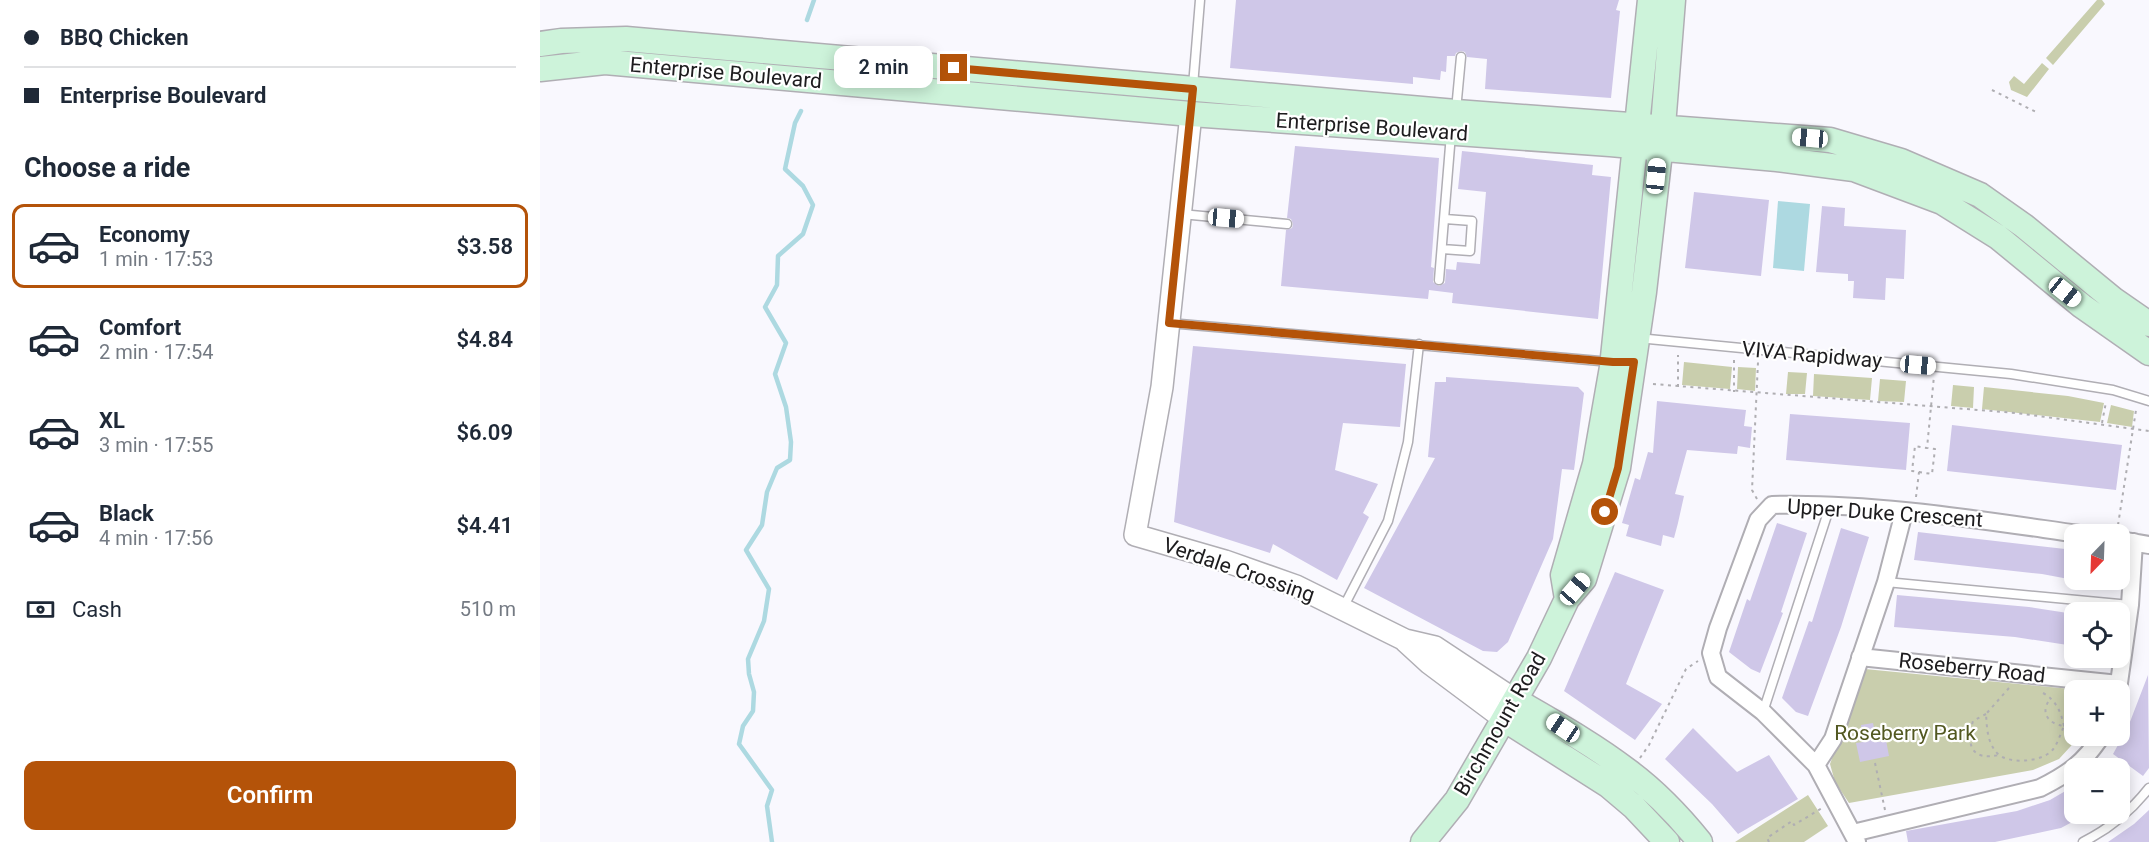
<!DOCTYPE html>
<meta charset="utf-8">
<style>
body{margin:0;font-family:Roboto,sans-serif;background:#f6f6f7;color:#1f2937;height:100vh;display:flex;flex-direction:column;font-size:22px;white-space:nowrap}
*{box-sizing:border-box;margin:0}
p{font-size:20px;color:#747a83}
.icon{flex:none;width:33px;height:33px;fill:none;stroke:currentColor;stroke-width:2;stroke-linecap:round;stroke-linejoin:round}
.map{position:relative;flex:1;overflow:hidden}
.panel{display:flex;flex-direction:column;background:#fff;width:540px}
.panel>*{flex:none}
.guide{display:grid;align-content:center;height:132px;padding:0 24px;background:#fff}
.needle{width:39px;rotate:203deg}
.tools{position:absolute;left:1524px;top:524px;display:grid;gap:12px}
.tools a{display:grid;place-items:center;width:66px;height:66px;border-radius:12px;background:#fff;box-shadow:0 3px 15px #0003;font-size:30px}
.end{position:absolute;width:27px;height:27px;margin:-14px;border:8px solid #b45309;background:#fff;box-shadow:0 0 0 3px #fff}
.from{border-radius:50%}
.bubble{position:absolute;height:42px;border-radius:12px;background:#fff;box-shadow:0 3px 15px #0003;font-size:20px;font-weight:600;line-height:42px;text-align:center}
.car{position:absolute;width:18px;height:36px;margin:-18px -9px;border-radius:8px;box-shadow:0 0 4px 2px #0007;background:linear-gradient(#fff 24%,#345 0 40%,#fff 0 76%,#345 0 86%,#fff 0)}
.guide b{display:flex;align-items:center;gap:21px;height:57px;font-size:22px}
.guide b+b{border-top:2px solid #e0e1e3}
.guide i{width:15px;height:15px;background:#1f2937}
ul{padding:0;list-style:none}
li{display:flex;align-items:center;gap:18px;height:84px;margin:0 12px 9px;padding:0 12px;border:3px solid transparent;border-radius:12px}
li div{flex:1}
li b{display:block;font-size:22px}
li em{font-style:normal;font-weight:600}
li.active{border-color:#b45309}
li>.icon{width:54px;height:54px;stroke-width:1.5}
h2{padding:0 24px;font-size:27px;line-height:72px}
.pay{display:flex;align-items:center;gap:15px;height:66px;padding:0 24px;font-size:22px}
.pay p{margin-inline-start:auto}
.cta{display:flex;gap:12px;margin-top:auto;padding:12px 24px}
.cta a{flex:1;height:69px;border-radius:12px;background:#b45309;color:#fff;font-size:24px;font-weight:600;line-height:69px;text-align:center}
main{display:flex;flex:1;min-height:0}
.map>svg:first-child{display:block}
</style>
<main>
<section class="panel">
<div class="guide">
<b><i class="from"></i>BBQ Chicken</b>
<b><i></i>Enterprise Boulevard</b>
</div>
<h2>Choose a ride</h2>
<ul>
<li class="active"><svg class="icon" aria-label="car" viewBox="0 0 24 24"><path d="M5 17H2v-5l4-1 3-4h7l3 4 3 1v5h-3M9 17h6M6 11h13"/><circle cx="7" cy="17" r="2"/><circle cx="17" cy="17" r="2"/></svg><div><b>Economy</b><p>1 min · 17:53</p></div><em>$3.58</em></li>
<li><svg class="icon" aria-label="car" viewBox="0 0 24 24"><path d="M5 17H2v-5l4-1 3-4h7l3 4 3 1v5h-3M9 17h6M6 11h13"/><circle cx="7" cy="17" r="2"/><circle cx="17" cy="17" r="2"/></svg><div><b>Comfort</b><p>2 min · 17:54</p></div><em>$4.84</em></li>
<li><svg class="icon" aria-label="car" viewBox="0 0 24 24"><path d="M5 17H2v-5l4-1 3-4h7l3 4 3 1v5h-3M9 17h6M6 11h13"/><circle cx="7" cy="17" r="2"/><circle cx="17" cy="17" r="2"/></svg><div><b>XL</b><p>3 min · 17:55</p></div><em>$6.09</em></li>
<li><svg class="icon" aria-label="car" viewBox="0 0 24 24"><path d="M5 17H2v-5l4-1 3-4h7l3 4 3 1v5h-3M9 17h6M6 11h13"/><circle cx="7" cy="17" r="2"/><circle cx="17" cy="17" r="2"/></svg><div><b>Black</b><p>4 min · 17:56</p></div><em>$4.41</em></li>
</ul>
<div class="pay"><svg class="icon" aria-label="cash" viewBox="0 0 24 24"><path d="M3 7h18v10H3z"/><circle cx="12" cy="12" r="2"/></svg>Cash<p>510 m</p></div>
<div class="cta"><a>Confirm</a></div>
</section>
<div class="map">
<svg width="1609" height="842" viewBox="0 0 1609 842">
<rect width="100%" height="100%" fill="#f9f8fe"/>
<!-- green -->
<path fill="#c9cead" d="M1557,0H1562L1565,4L1513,65L1506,58Z
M1502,63L1509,69L1487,97L1471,90L1469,82L1474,76L1484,84Z
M1144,362L1192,367L1190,389L1142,385Z
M1198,367L1216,368L1215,391L1197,389Z
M1248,372L1267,373L1265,394H1246Z
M1274,374L1332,378L1330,400L1273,396Z
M1340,379L1366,381L1364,402L1338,401Z
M1413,385L1434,387L1433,408L1411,406Z
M1444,387L1528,396L1564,403L1560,422L1442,409Z
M1571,405L1594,411L1592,427L1567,423Z
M1325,669L1541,690H1534V735H1541L1519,759L1493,770L1309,803L1295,782L1290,764Z
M1268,795L1288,826L1264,842H1195Z"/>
<!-- water -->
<path fill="#add9e1" d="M1238,201L1270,204L1264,271L1233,268Z"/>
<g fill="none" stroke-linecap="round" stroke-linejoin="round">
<!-- stream -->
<path stroke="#add9e1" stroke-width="4.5" d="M267,20L274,0
M232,842L227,806L232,790L199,744L203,726L213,711L214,692L209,674L208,659L224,621L229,589L206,550L222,525L227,492L237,468L250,460L251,442L246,407L235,374L246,343L225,307L237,285L238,256L263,234L273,205L263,186L245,169L255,123L261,111"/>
</g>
<!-- building -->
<path fill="#cfc7e8" d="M696,0H1079L1076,10L1080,11L1071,98L945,89L947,59L927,57L925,52L921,51L916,53L915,56H907L906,72L901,71L900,80L873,77V84L690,68Z
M755,146L899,158L891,267L894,268L893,282L899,286L905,283L906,269L916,270L917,262L940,264L946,192L918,189L922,151L1053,165L1052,175L1071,177L1058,319L912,303L913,293L889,290L888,299L741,286L746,230L752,228L753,224L751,219L747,218Z
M1154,192L1229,200L1221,276L1145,268Z
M1282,206L1305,208L1304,226L1366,230L1364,279L1346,278L1345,300L1313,298L1314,281H1308V274L1276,272Z
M653,346L866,364L860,427L803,423L795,470L838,484L823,513L829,517L797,580L733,544L730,553L634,522Z
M906,377L1038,387L1044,393L1034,470L1022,469L1013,539L968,642L957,652L943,651L824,588L895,458L888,457L895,382H906Z
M1117,401L1206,410L1204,426L1212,427L1210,448L1198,446L1197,454L1147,450L1135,494L1144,496L1138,523L1134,538L1123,535L1121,546L1086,536L1089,525L1082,523L1095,478L1100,480L1108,452L1113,453Z
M1250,414L1370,423L1366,470L1246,460Z
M1412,425L1582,445L1576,490L1407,471Z
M1237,523L1267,533L1241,612L1243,613L1220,673L1211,669L1189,652L1207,599L1210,601Z
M1301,528L1329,537L1301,627L1268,716L1256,712L1242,698L1269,621L1272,622Z
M1378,532L1534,550V580L1502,574L1374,560Z
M1075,572L1124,590L1086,684L1122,704L1095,740L1024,691Z
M1357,595L1489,607L1534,614V646L1475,637L1354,627Z
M1608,675L1609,768L1603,776L1573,754L1588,727Z
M1333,723L1337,742L1346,740L1349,756L1320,762L1316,743L1323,742L1321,725Z
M1153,728L1197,772L1229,755L1258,799L1198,834L1172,804L1125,759Z
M1534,786V821L1521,828L1455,842H1368L1366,831L1477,811L1510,800Z
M1609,810V842H1568L1594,824Z"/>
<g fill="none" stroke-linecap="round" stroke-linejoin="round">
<defs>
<path id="service" d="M653,86L660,0
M916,110L921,57
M641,214L747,224
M902,249L930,251L932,221L905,219
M899,280L911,134
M629,323L1071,362
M1098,338L1471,374L1573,390L1609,401
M1346,582L1590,605
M803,608L848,521L868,442L879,344
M1223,712L1290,506
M1543,842C1569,829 1591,811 1609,788"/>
<path id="minor" d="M1580,540L1609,545
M1320,657L1579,684
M1578,690L1590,605L1594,542
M1276,765L1293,739L1346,582L1364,512
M1313,833L1500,788C1528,774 1544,763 1562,735
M1317,842L1276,765L1223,712L1178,677L1171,653L1178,628L1218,520L1232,505C1331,502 1440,520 1539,534"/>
<path id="tertiary" d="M651,114L622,387L595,535L685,561L756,586L865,640L895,647L975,700
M865,641L889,663L964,719"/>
<path id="secondary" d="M0,44L21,41L86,39L916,112L1290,140L1361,161L1440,195L1484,226L1574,300L1609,324
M0,69L65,62L651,114L1070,144L1237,159L1314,169L1402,202L1458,237L1542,306L1609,353
M1027,599L1023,575L1055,464L1072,367L1110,0
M975,700C1013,722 1053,744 1088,771C1115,791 1139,816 1160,842
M964,719L1068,785L1094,807L1127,842
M883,842L917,800L999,658L1027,599L1044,579L1078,468L1104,292L1123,126L1133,0"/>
</defs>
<!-- service casing -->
<use href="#service" stroke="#b0aeb4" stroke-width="11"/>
<!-- minor casing -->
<use href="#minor" stroke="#b0aeb4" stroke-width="20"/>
<!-- tertiary casing -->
<use href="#tertiary" stroke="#b0aeb4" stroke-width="24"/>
<!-- secondary casing -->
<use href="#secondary" stroke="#b0aeb4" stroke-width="27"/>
<!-- path -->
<path stroke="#afaeb2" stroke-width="2" stroke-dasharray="3 4.5" stroke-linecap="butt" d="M1452,90L1498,113
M1194,360V392
M1113,384L1476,413L1609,431
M1138,387V355
M1562,423L1566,402
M1379,472L1392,474L1395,449L1388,448
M1376,497L1379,472L1372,471L1375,446L1387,448L1394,376
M1217,499L1212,490L1218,362
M1578,525L1596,410
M1469,688L1446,714C1447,728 1447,743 1458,754C1470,765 1505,762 1514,748C1518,742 1521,733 1524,726C1508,724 1499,712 1511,698
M1503,693C1516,700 1521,712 1524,726L1534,733
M1446,714L1433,721C1426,745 1431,761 1459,755
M1537,735L1542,738
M1100,758L1109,745L1146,669L1158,661
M1335,763L1345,810
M1229,842L1227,838L1252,821L1254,825L1282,808"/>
<!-- service -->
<use href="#service" stroke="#fff" stroke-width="8"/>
<!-- minor -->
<use href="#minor" stroke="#fff" stroke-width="16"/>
<!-- tertiary -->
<use href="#tertiary" stroke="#fff" stroke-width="21"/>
<!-- secondary -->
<use href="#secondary" stroke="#cdf3da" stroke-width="24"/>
</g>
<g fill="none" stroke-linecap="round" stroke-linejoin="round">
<!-- route -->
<path stroke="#b45309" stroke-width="8" d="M414,68L653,89L629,323L1073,362H1094L1078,468L1065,512"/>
</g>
<g text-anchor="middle" stroke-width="4.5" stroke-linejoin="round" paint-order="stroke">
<!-- street labels -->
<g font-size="21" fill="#1d1c1e" stroke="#fff">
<text transform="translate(186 73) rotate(5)" y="7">Enterprise Boulevard</text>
<text transform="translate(832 127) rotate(4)" y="7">Enterprise Boulevard</text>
<text transform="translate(1272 355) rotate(5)" y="7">VIVA Rapidway</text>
<text transform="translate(1345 513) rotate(4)" y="7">Upper Duke Crescent</text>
<text transform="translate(699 570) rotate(19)" y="7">Verdale Crossing</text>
<text transform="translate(1432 668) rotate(6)" y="7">Roseberry Road</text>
<text transform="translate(960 724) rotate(-60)" y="7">Birchmount Road</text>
</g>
<!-- park labels -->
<g font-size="21" fill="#525821" stroke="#fff">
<text x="1365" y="740">Roseberry Park</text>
</g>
</g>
</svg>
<div class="tools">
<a><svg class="needle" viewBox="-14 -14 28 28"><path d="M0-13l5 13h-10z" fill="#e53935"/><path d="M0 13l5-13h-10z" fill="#747a83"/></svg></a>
<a><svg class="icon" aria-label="locate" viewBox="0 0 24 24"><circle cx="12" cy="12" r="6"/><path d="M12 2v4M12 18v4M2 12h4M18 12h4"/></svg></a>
<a>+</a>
<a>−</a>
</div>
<i class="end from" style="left:1065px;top:512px"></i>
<i class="end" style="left:414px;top:68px"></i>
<div class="bubble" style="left:294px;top:46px;width:99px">2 min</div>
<i class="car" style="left:1270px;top:138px;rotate:275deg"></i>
<i class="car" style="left:1116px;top:176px;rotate:6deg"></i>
<i class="car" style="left:686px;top:218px;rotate:95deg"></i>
<i class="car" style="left:1525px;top:292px;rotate:129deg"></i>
<i class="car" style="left:1378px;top:365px;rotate:95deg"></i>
<i class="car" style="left:1035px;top:589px;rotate:41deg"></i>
<i class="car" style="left:1023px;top:728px;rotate:304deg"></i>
</div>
</main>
